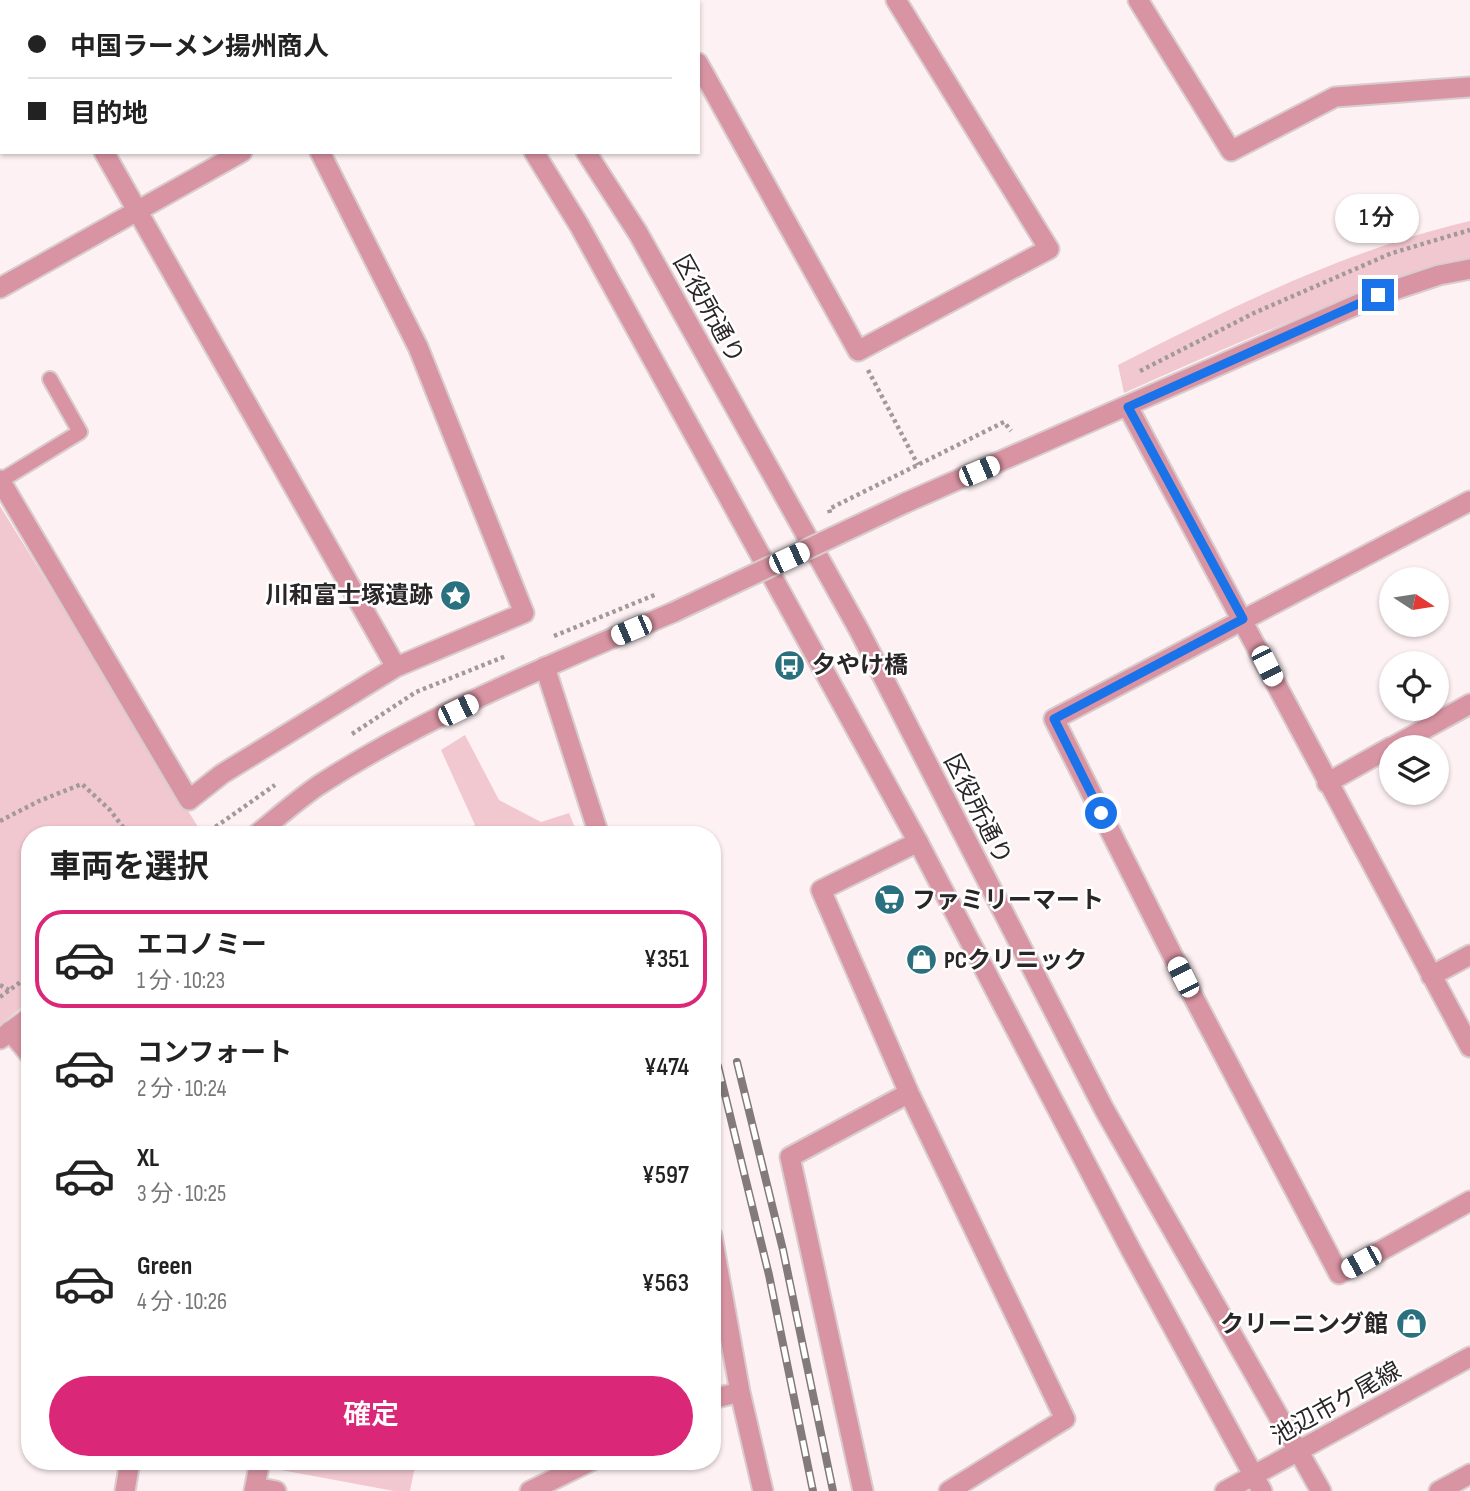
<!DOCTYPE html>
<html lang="ja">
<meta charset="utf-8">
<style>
body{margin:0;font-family:"Sofia Sans Condensed","Noto Sans JP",sans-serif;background:#f2f2f2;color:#222;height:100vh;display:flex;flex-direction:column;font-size:26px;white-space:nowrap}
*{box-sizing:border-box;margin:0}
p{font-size:23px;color:#767676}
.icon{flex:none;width:38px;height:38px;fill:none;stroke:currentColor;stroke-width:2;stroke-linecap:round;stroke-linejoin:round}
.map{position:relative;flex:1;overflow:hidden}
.drawer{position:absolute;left:21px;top:826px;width:700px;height:644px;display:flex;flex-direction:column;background:#fff;border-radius:28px;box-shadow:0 2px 5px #0004}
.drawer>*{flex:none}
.hud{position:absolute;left:0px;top:0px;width:700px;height:154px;box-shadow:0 2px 5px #0004;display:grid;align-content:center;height:154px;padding:0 28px;background:#fff}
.needle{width:46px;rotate:102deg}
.tools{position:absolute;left:1379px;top:567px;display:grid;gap:14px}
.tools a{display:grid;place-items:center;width:70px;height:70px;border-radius:50%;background:#fff;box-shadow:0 2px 5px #0004;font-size:35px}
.end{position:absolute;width:32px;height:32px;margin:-16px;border:9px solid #1a73e8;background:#fff;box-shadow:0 0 0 4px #fff}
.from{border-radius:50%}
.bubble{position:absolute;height:49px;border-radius:24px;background:#fff;box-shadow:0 2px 5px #0004;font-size:23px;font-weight:600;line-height:49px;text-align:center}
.car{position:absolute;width:21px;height:42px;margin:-21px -10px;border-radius:9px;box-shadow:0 0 5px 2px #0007;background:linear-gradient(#fff 24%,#345 0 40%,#fff 0 76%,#345 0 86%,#fff 0)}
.hud b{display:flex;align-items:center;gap:24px;height:66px;font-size:26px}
.hud b+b{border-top:2px solid #e0e0e0}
.hud i{width:18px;height:18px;background:#222}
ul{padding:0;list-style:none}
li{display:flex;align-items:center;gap:21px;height:98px;margin:0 14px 10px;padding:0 14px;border:4px solid transparent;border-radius:28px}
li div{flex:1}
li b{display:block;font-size:26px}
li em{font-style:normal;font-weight:600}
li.current{border-color:#db2777}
li>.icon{width:63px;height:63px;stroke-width:1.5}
h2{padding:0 28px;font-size:32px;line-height:84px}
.action{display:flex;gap:14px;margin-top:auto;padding:14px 28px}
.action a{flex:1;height:80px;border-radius:42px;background:#db2777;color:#fff;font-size:28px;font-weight:600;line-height:80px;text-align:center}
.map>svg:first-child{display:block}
</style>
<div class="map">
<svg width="1470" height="1491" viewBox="0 0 1470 1491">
<rect width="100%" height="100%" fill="#fef1f3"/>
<!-- green -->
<path fill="#f2c8d0" d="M1470,221V259C1350,293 1238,342 1124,393L1118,365C1232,307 1345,250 1470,221Z
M0,506L203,835H30V1001L0,1025Z
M465,735L499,800L541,822L569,813L578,835H459L475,825L441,750Z
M282,1461H416L410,1491H394L281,1470Z"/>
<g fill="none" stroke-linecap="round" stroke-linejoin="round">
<defs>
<path id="service" d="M0,481L80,432L50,379"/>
<path id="minor" d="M18,0L19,2
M246,0L247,2
M664,0L665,2
M1138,0L1231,151L1335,97L1470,87
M698,63L858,351L1049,249L896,0
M0,67L2,66
M104,152L396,667
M0,288L242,152
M1128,407L1470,1047
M0,480L189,800L222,774L396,667L524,613L418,347L320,152
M1470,501L1054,719L1195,1000L1339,1274L1470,1201
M545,667L599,835
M1392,747L1470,704
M1327,783L1391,747
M918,842L821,890L909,1093L1065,1419L949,1491
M1431,976L1470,955
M10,1031L30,1055
M712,1236L740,1392L763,1491
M712,1399L740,1392
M255,1487L276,1491
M125,1491L130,1461
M254,1491L260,1461
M530,1491L591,1461
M863,1491L790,1157L909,1093"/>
<path id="tertiary" d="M440,0L441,2
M488,0L489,2
M534,152L579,225L918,842L1131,1250L1262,1491
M586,152L638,233L859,630L1104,1109L1321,1491
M905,503L1379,295L1439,275L1470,269
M256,835C277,818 297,800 319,785C429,714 554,663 674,612
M0,1039L30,1017
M1225,1491L1470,1357
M1439,1491L1470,1474"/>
</defs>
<!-- service casing -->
<use href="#service" stroke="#d8ccce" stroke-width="18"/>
<!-- minor casing -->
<use href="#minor" stroke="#d8ccce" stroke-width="23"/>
<!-- tertiary casing -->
<use href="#tertiary" stroke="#d8ccce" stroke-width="23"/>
<!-- path -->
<path stroke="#a3999b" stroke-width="4.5" stroke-dasharray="3.5 3.5" stroke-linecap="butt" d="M868,370L918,465
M1140,371L1254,313L1392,253L1470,230
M830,513L829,509L1004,422L1011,431
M352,734L416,692L506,656
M0,821L39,801L82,784L110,810L129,835
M204,835L275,785
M0,985L9,990
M0,997L30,975"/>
<!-- service -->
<use href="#service" stroke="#d994a3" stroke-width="14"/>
<!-- minor -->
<use href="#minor" stroke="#d994a3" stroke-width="19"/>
<!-- tertiary -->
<use href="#tertiary" stroke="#d994a3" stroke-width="19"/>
<defs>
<path id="rail" d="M737,1062L783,1250L833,1491
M718,1066L769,1275L813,1491"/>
</defs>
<!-- rail casing -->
<use href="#rail" stroke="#837a7c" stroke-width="8"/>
<!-- rail -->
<use href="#rail" stroke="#fff" stroke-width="5" stroke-dasharray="16" stroke-linecap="butt"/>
<defs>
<path id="tertiary-bridge" d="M674,612L905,503"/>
</defs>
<!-- tertiary-bridge casing -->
<use href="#tertiary-bridge" stroke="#d8ccce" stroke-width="23" stroke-linecap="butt"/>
<!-- path-bridge -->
<path stroke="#a3999b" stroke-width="4.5" stroke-dasharray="3.5 3.5" stroke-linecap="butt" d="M554,636L657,594"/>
<!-- tertiary-bridge -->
<use href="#tertiary-bridge" stroke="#d994a3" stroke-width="19"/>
</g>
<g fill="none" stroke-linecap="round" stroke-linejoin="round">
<!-- route -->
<path stroke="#1a73e8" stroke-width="9" d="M1101,813L1054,719L1243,619L1128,407L1378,295"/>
</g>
<!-- icons -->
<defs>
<symbol id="sight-disc" viewBox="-11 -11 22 22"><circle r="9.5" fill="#2b707f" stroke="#fff"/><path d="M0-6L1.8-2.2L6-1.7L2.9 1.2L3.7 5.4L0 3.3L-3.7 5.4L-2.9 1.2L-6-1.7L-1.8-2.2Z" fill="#fff"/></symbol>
<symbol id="bus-disc" viewBox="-11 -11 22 22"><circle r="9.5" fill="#2b707f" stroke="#fff"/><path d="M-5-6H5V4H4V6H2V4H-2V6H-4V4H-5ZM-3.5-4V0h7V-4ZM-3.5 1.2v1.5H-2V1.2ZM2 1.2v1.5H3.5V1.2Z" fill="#fff"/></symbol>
<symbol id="supermarket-disc" viewBox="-11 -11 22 22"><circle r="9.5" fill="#2b707f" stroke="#fff"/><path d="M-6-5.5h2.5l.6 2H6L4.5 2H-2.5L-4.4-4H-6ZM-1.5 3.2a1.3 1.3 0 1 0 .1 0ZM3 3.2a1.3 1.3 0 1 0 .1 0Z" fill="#fff"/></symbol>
<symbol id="shop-disc" viewBox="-11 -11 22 22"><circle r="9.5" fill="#2b707f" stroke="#fff"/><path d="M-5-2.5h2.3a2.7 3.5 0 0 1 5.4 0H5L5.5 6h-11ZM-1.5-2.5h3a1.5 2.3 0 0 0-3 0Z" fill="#fff"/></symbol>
</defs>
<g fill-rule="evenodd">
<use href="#sight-disc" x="438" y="578" width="35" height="35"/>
<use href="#bus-disc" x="772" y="648" width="35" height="35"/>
<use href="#supermarket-disc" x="872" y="882" width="35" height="35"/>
<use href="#shop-disc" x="904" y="942" width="35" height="35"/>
<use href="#shop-disc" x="1394" y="1306" width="35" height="35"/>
</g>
<g text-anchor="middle" stroke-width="5" stroke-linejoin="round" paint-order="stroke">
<!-- street labels -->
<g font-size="24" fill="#2a2526" stroke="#fff">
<text transform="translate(709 309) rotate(61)" y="8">区役所通り</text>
<text transform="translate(978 809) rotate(63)" y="8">区役所通り</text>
<text transform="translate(1336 1403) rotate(-29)" y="8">池辺市ケ尾線</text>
</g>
<!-- poi labels -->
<g font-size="24" font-weight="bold" fill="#2a2526" stroke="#fff" text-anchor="start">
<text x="433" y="603" text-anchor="end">川和富士塚遺跡</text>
<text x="812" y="673">夕やけ橋</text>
<text x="912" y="908">ファミリーマート</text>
<text x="944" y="968">PCクリニック</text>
<text x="1388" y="1332" text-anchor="end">クリーニング館</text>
</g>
</g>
</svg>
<div class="tools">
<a><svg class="needle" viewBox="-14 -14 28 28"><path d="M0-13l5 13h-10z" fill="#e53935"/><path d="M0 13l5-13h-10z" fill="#767676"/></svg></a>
<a><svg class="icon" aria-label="locate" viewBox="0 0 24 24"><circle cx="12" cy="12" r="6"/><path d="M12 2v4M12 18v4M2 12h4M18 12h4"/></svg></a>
<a><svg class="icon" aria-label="layers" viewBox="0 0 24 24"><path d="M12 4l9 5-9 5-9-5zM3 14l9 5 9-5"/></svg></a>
</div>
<i class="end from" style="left:1101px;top:813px"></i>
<i class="end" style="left:1378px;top:295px"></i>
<div class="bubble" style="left:1335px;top:194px;width:84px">1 分</div>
<i class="car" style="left:979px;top:471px;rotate:67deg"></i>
<i class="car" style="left:789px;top:558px;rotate:65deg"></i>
<i class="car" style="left:631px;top:630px;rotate:247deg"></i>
<i class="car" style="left:1267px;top:666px;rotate:153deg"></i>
<i class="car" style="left:458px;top:710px;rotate:64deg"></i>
<i class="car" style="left:1183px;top:977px;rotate:333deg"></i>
<i class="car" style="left:1361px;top:1262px;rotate:241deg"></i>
<div class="hud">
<b><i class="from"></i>中国ラーメン揚州商人</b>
<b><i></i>目的地</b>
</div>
<section class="drawer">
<h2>車両を選択</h2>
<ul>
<li class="current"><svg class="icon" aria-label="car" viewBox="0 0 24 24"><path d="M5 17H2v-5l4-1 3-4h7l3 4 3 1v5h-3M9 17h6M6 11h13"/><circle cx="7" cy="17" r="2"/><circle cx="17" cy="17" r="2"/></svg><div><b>エコノミー</b><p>1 分 · 10:23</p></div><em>¥351</em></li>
<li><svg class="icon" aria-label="car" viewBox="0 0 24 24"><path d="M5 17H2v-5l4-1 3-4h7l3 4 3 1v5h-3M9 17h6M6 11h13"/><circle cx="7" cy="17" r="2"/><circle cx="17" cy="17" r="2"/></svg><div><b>コンフォート</b><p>2 分 · 10:24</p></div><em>¥474</em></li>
<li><svg class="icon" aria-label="car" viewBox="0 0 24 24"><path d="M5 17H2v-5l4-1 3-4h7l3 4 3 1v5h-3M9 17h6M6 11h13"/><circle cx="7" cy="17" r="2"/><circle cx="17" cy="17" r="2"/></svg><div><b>XL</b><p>3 分 · 10:25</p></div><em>¥597</em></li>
<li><svg class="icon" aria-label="car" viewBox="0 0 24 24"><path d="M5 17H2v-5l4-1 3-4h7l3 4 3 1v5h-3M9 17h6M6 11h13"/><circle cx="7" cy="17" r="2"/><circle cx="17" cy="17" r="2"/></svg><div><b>Green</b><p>4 分 · 10:26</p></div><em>¥563</em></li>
</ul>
<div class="action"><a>確定</a></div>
</section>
</div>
